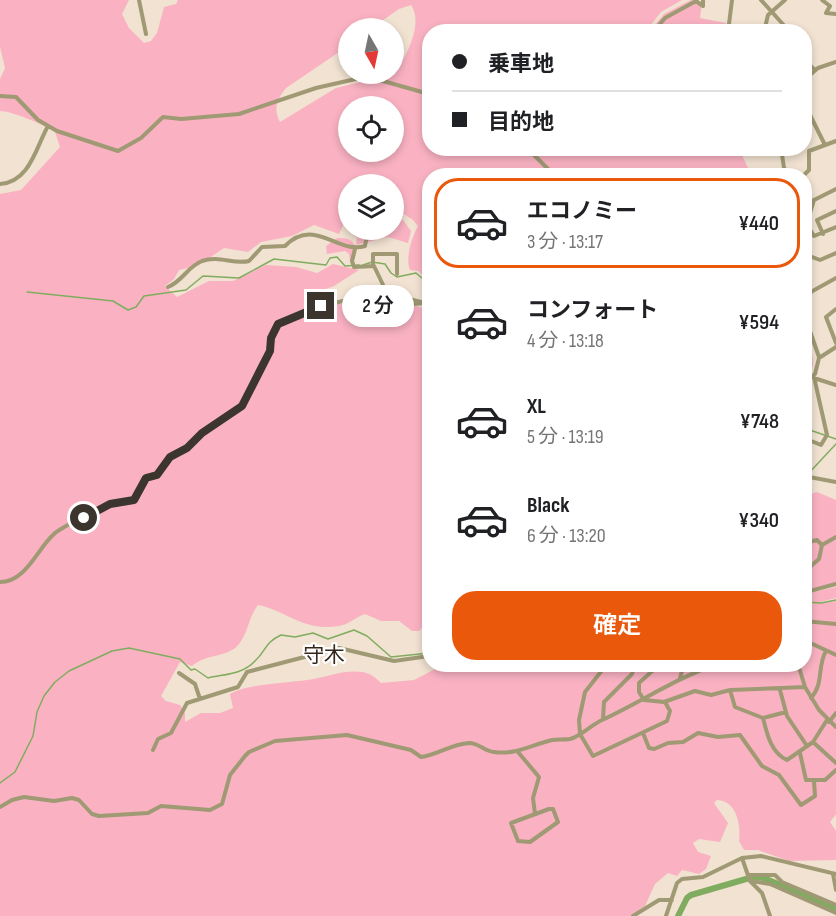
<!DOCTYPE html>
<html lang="ja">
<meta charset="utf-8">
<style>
body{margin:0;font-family:"Sofia Sans Condensed","Noto Sans JP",sans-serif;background:#f2f2f2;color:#202124;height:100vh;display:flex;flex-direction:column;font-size:22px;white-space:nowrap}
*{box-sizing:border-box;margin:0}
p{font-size:20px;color:#757577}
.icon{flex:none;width:33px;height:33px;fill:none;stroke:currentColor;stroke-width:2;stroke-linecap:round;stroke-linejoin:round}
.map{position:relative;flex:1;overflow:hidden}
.details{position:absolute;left:422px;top:168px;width:390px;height:504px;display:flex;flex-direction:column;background:#fff;border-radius:24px;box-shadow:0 3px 9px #0003}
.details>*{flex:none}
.guide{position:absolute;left:422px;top:24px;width:390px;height:132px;border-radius:24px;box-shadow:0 3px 9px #0003;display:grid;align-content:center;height:132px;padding:0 30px;background:#fff}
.needle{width:39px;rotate:171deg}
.fabs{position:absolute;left:338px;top:18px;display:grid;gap:12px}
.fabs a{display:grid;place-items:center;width:66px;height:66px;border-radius:50%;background:#fff;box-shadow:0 3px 9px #0003;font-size:30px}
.end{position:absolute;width:27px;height:27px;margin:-14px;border:8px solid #3b352e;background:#fff;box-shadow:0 0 0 3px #fff}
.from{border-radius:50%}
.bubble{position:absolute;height:42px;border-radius:21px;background:#fff;box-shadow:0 3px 9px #0003;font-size:20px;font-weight:600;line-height:42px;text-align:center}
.guide b{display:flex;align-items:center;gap:21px;height:57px;font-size:22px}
.guide b+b{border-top:2px solid #e0e0e0}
.guide i{width:15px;height:15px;background:#202124}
ul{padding:10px 0 0;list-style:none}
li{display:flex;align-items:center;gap:18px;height:90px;margin:0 12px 9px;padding:0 18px;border:3px solid transparent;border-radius:24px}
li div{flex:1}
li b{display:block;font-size:22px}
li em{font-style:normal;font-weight:600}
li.current{border-color:#ea580c}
li>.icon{width:54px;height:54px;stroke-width:1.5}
.button{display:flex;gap:12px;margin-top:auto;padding:12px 30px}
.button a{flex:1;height:69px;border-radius:24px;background:#ea580c;color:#fff;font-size:24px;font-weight:600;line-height:69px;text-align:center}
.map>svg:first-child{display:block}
</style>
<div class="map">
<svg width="836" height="916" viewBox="0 0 836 916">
<rect width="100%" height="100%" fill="#f1e2d1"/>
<!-- green -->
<path fill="#fab2c2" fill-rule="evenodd" d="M0,0H129L122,14L129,28L144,43L151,41L157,33L164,7L176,4L178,0H682L661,12L646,31L429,32V148L742,149L740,151L750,172L747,175L429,176V280L418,271L410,270C405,258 412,237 418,226L413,220L393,207V184H348V215L339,234L314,225L292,236L261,242L248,252L224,248L198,266L179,270L174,279L165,286L177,297L209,281H233L266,265L296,267L317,273L333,264L359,270L334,286L310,295L309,300L314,305L354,303L366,307L398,309L407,304L429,309V621L419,631H412L399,621H381L365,614C356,617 348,625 339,626C303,632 288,611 258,605C249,616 248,633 239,644C228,658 207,653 192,666L180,662L161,696L166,701L180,705L185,713V722L201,713H220L233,708L230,694C246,684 287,683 307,680C324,678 344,669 362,672C370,673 376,678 381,683L414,680L445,664H804V604L836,601V814L830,822L836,831V860L789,861L758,850H744L739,841C741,825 737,801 717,800L714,803L728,823L720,842L699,839L693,843L698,852L711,856L706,869L699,874L682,870L677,876L668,873L655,884L645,906L630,916H0V194L21,190L60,147L55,132C45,125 12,111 0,111V79L5,68L0,47ZM411,5C424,23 406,59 393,74L336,88L280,122C273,109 277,99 286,88L348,46V28H372L399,9ZM348,106H393V152H348Z
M691,0L702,2L700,18L726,23V31L649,32L664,14Z
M393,214L403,220L411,231L408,243L388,237L356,245L357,238L346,227L348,222V230H393Z
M337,238C354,237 359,245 354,261H350L349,254L345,251L327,254L326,246Z
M804,343C815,351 817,372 804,379Z
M817,492L836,500V582L810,593L836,587V598L820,602H804V496Z"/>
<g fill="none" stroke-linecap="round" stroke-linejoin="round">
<!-- stream -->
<path stroke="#80ac5f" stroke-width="1.5" d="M363,265L372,262L385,264L391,273L397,277L416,273L429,284
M27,292L113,301L128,310L136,307L144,296L186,290L203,276L239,278L274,259L326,265L330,258L337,257L345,266L359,265
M804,428L836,439
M807,475L836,444
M804,602L821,603L836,600
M0,783L15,772L33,736L37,712L44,696L55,682L69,671L112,651L129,648L180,659L191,670L195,669L208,678C224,674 242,675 255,661C267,650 264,643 281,635L295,637L313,633L328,639L354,630L367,636L391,657L429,653"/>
<!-- river -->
<path stroke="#80ac5f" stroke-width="6" d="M678,916L687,898L691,895L753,877L764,878L836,909"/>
<!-- minor -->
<path stroke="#9f9974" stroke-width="4" d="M139,0L146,34
M761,0L790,32
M822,0L830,6L826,13L836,14
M653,32L665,18L696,1L703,6V0
M728,32L732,0
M764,32L768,15L785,0
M804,60L815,70
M804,80L818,68L836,62
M0,96L16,97L38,120L57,131L118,151L141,138L163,117L181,119L239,114L316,88L360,78L383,81L429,94
M804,103L825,145
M533,148L534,155L555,176
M781,148L784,168L791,176
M803,176L809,170V151L836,141
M0,184C30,182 36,147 48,126
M804,188L810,197L811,204
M804,220L810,213L814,200L836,189
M804,220L814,236L836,227
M823,234L817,220L836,211
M355,249L352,261L354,267L374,266L385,289L401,297L429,304
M804,254L820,260L836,253
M806,254L810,242
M373,265V254H397V274
M804,285L809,293L836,278
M168,287C183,281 187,267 202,261C219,255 234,265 249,261L262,247L285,246C314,216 339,255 365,246L368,230
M836,309L826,317L836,343
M804,314L819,357
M817,379L836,385
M804,383L815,374L819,358L836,347
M804,438L821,445L827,435L814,377
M804,476L836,482
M804,543L817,540L822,545
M804,572L819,559L822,545L836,537
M0,582C26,582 37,549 54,534C60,528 103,506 111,504C119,502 127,502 134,499L146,478L157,475L170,457L187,448L202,433L242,407L269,354L272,336L280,322L325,305L352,299L380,307L425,303
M804,597L810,591L836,584
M804,621L836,624
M804,640L836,655
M607,664L585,692L579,720L580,734L593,756L667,721L670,711L665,702
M660,664L639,683V692L644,700L664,702L695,691L711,695L730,690L805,687
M756,664H764
M798,664L805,687L819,710L836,727
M179,673L195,684L200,699
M680,678L684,664
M730,690L735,707L763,718C767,734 771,753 787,760L813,742L827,720
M780,690L787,716L807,746
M811,698C824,684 817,666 826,651
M763,718L786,712
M603,719L604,702L632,674L635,664
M829,722L836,713
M643,733L649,748L654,749L668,743L683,742L698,733L718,737L740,735L762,766L779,775L801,805L815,796L814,781
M813,742L836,763
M153,750L158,739L171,733L187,703L238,687L247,672L339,648L394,661L429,656
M518,752L539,777L533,798L535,814
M800,753L806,780H825L836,770
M0,807L12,800L24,797L54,801L72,798L79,800L92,814L99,816L148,813L161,806L210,810L222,804L230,775L245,756L249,752L275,741L347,735L411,750L421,757C438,755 451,744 469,743C479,743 484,751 494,752C516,755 531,745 552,740C558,739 564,740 570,739C581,736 591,725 602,720C641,702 676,678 717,664
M549,809H553L558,822L530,842L518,841L511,823Z
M742,858L750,881L762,893L770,916
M833,874L836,890
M748,875H775L782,882L836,905
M751,881L770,884L836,913
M633,916L659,900H672
M666,916L677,883L682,879L703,877L742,858L761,856L836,874"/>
</g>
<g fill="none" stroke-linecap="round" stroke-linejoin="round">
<!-- route -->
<path stroke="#3b352e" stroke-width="8" d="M84,518L110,504L134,500L146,478L157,475L170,457L187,448L202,433L242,406L270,351L271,338L278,324L321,306"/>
</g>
<g text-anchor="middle" stroke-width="4.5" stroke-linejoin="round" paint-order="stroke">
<!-- quarter labels -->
<g font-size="21" fill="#33271b" stroke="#fff">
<text x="324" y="662">守木</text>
</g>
</g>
</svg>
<div class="fabs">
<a><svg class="needle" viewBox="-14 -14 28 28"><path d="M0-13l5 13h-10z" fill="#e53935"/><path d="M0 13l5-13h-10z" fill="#757577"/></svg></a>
<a><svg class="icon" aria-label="locate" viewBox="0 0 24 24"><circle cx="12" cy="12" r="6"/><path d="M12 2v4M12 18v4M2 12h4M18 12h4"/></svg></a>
<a><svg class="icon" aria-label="layers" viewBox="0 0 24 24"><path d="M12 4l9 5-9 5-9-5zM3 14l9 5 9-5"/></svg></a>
</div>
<i class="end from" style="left:84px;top:518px"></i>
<i class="end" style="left:321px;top:306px"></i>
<div class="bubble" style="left:342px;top:285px;width:72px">2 分</div>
<div class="guide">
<b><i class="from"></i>乗車地</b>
<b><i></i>目的地</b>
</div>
<section class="details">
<ul>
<li class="current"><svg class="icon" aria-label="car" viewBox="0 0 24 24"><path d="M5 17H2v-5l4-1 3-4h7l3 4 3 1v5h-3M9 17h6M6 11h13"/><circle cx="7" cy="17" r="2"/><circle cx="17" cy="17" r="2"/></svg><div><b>エコノミー</b><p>3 分 · 13:17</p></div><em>¥440</em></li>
<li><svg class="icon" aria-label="car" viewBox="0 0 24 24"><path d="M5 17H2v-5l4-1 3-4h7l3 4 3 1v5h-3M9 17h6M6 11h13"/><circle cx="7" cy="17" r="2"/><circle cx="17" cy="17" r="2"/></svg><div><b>コンフォート</b><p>4 分 · 13:18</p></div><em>¥594</em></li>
<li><svg class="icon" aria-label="car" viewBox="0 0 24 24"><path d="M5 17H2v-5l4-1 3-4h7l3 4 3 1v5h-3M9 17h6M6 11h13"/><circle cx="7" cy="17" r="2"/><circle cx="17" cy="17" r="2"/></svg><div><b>XL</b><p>5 分 · 13:19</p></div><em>¥748</em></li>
<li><svg class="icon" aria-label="car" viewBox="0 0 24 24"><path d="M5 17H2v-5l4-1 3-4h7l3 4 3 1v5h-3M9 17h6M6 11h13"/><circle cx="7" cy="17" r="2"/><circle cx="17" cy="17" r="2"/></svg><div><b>Black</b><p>6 分 · 13:20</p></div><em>¥340</em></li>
</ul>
<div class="button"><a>確定</a></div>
</section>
</div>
